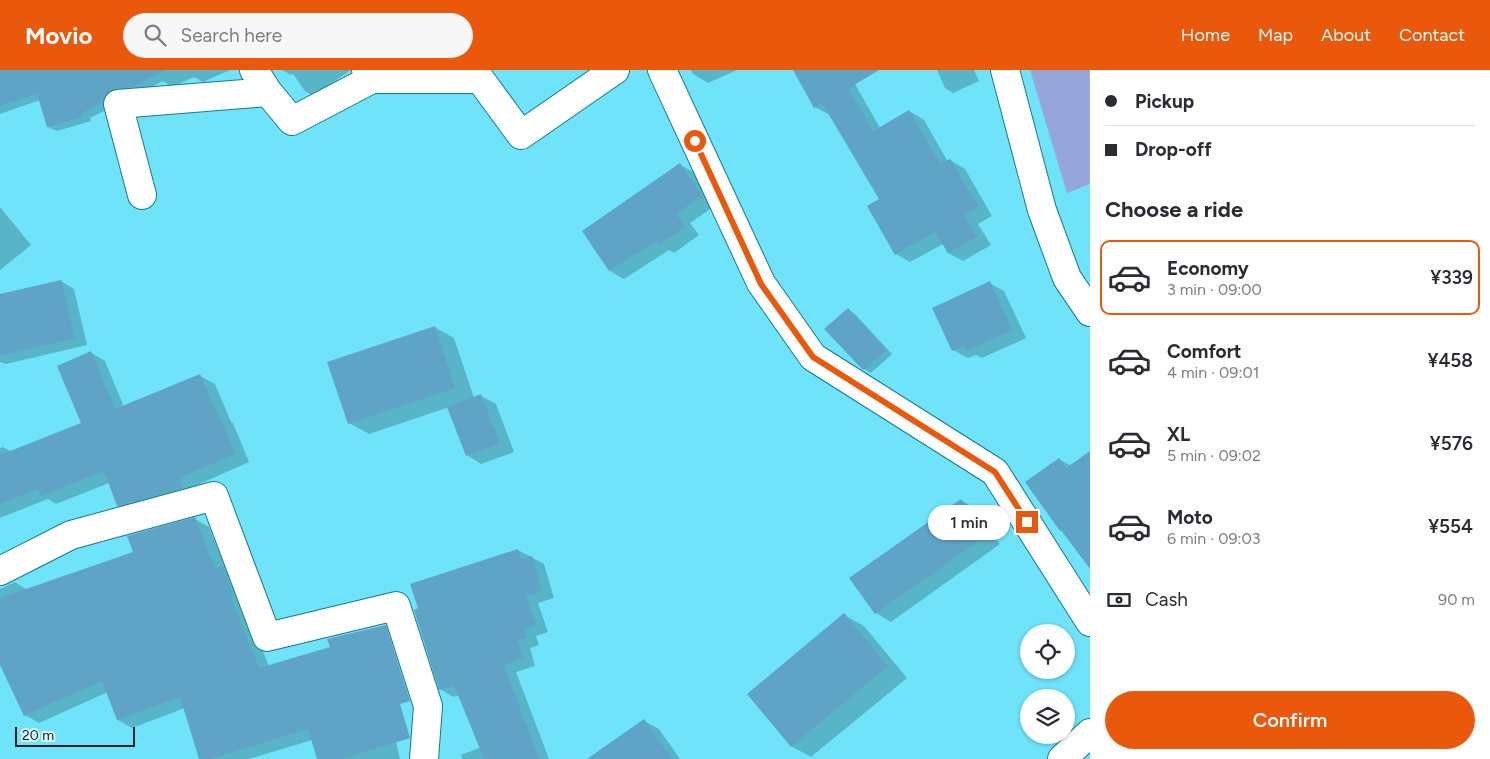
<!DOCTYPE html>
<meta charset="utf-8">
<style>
body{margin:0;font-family:Figtree,sans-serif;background:#f7f7f7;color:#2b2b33;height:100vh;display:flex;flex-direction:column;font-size:19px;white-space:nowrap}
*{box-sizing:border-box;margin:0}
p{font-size:16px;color:#7c7c81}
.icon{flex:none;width:28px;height:28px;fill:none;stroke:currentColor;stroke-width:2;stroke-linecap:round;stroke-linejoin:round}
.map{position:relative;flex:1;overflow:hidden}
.drawer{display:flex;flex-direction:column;background:#fff;width:400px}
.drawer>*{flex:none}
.hud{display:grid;align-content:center;height:110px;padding:0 15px;background:#fff}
.controls{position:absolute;left:1020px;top:554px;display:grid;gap:10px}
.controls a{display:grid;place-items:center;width:55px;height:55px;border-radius:50%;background:#fff;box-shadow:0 1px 4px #0004;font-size:25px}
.scale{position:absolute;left:15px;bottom:12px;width:120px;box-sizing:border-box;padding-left:5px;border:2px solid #051f23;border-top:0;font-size:14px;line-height:18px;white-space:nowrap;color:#051f23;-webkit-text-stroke:4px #d9f7fd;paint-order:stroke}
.end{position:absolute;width:22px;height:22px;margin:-11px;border:6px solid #ea580c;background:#fff;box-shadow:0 0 0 2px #fff}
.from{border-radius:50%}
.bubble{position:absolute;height:35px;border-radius:18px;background:#fff;box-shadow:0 1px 4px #0004;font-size:16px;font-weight:600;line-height:35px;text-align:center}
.hud b{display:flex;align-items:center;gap:18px;height:48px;font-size:19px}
.hud b+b{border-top:1px solid #e1e1e2}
.hud i{width:12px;height:12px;background:#2b2b33}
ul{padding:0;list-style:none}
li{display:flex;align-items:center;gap:15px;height:75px;margin:0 10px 8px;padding:0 5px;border:2px solid transparent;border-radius:10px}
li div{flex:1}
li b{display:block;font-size:19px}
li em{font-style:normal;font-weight:600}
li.current{border-color:#ea580c}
li>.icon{width:45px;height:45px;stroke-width:1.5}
h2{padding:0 15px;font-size:22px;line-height:60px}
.pay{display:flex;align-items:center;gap:12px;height:55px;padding:0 15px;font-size:19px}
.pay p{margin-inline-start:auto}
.button{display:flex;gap:10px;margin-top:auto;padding:10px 15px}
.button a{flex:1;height:58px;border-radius:30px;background:#ea580c;color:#fff;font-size:20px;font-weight:600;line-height:58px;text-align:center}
header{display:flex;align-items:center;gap:30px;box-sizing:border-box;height:70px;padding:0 25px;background:#ea580c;color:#fff}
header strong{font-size:24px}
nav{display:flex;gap:28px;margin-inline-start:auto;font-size:18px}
.search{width:350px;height:45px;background:#f7f7f7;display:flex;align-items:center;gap:12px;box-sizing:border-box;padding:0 18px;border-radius:28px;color:#7c7c81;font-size:19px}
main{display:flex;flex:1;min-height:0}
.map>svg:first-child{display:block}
</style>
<header>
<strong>Movio</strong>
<div class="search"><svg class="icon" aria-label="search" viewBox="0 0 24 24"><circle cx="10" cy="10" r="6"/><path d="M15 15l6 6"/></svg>Search here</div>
<nav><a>Home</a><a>Map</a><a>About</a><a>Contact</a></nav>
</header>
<main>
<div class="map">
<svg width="1090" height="689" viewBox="0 0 1090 689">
<rect width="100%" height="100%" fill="#6ee3f9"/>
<!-- green -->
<path fill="#96a6db" d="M1030,0H1090V114L1067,123Z"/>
<!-- shadow -->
<path fill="#0003" d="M0,0H230L203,12L194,7L172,17L163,11L90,48L91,51L57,61L48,57L40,30L0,44Z
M282,0H351L313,26L305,21L293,4L291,5Z
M691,0H737L708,13L693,4Z
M794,0H847L880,58L909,41L924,50L948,92L950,90L965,99L992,146L978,154L991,175L963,191L948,183L943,174L910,192L896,184L881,130L830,45L815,37Z
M937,0H974L979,11L953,23L945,18Z
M680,95L695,103L716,135L690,153L699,165L674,183L669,180L624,209L610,201L584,162Z
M0,137L31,175L0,200Z
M61,211L74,219L87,275L6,294L0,292V226Z
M989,213L1004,221L1026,268L982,288L976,285L968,288L953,280Z
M848,240L855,244L892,284L871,303L864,299Z
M434,257L454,268L474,328L481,326L496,334L514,382L481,394L467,385L449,337L369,364L349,353Z
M90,282L105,291L124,337L200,306L215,314L231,352L233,353L249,392L193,417L197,426L132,444L118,436L109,413L56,434L48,429L0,448V378L3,377L12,382L83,354Z
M1090,383V497L1064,462L1060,460L1059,389L1071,396Z
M961,430L975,439L1000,474L891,552L876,543L851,509Z
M195,449L209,457L226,499L237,505L244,535L269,596L373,571L400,689H318L312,670L249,689H201L185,638L132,658L118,650L108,622L39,653L25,645L0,592V519L15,512L27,520L134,482Z
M518,480L544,494L554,528L538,533L548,562L536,566L539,575L530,578L535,596L516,602L549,689H462L461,685L481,677L460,625L453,627L440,619Z
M844,545L864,556L907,608L811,687L791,676Z
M644,651L659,659L680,689H589Z"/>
<!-- building -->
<path fill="#5fa4c6" d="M0,0H167L133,17L117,18L109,21L103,29V32L82,43L83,47L47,57L37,24L0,36Z
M793,0H879L849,18L873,61L909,40L940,94L950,89L979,137L964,145L977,167L948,183L935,162L895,185L867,136L879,129L822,33L814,38Z
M680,93L702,126L676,144L686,157L659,175L656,171L609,201L582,161Z
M61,210L75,268L0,286V224Z
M990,211L1012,260L967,281L964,276L952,281L932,238Z
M848,238L886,280L863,300L824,259Z
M435,256L455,318L348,354L327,292Z
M91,281L115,339L200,304L217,344H218L236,384L179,408L183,418L117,436L104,401L41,426L38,419L0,434V385L81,353L57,296Z
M481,324L500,374L466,386L447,337Z
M1090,381V499L1061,460L1060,461L1025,412L1059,388L1066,398Z
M961,429L987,465L875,544L849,508Z
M195,447L215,498L223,496L233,526L231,527L259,598L330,577L327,569L386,555L410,631L400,634L410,668L341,689H317L308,659L210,689H199L180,627L117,650L102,611L24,646L0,595V528L133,482L127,466Z
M518,479L521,489L532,486L542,521L526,526L536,555L524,559L527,568L518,570L523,588L504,595L539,689H484L454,615L439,620L414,540L418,538L410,514Z
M844,543L888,596L791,677L747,624Z
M644,649L672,689H587Z"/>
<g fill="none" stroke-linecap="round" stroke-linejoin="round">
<defs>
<path id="minor" d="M254,0L268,22L292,51L372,9L366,0
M662,0L761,213L813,287L995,402L1090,552
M1005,0L1042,140L1067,208L1090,242
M372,9H480L521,65L615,0
M142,125L118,34L268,22
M0,501L71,465L214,426L267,567L396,536L428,636L424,689
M1062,689L1090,663"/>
</defs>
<!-- minor casing -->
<use href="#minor" stroke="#187b8b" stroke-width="30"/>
<!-- minor -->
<use href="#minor" stroke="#fff" stroke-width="28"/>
</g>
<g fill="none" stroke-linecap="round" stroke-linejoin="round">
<!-- route -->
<path stroke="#ea580c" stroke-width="6" d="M695,71L761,214L813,287L995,402L1027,452"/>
</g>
</svg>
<div class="controls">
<a><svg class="icon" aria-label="locate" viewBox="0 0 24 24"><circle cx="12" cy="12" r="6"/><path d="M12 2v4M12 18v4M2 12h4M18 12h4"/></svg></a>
<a><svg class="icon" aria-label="layers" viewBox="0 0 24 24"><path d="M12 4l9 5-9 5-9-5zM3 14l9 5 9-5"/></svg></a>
</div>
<div class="scale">20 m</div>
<i class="end from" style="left:695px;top:71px"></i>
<i class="end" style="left:1027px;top:452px"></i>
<div class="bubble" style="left:928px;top:435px;width:82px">1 min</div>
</div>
<section class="drawer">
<div class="hud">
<b><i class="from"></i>Pickup</b>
<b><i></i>Drop-off</b>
</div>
<h2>Choose a ride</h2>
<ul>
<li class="current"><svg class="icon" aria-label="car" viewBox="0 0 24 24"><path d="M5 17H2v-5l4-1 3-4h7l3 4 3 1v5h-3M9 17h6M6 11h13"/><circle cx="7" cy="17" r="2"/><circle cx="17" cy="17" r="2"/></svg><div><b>Economy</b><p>3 min · 09:00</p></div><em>¥339</em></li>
<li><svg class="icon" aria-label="car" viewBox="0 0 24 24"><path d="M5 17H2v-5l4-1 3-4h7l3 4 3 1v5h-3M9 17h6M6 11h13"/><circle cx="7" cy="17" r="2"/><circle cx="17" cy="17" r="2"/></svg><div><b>Comfort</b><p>4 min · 09:01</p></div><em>¥458</em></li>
<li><svg class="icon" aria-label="car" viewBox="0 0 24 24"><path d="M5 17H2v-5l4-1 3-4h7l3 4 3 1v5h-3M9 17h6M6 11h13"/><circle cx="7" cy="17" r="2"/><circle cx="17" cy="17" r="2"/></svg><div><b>XL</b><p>5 min · 09:02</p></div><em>¥576</em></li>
<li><svg class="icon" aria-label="car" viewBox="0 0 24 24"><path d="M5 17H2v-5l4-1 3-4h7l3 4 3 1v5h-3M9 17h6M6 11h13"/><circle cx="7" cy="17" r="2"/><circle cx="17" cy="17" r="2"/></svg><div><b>Moto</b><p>6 min · 09:03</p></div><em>¥554</em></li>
</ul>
<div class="pay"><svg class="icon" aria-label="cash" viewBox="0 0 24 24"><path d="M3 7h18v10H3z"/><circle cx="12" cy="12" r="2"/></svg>Cash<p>90 m</p></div>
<div class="button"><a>Confirm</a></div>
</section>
</main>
